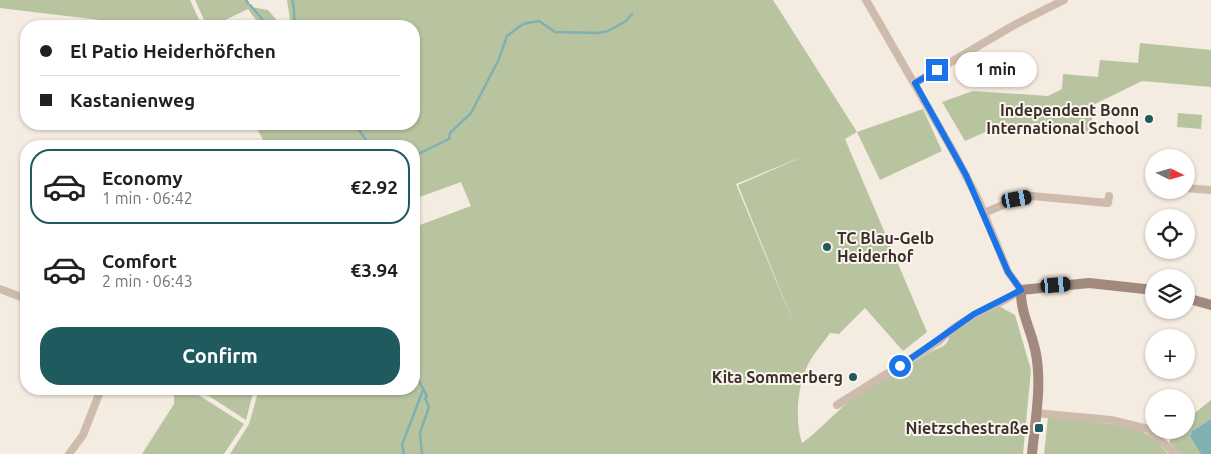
<!DOCTYPE html>
<meta charset="utf-8">
<style>
body{margin:0;font-family:Ubuntu,sans-serif;background:#f6f6f6;color:#202124;height:100vh;display:flex;flex-direction:column;font-size:19px;white-space:nowrap}
*{box-sizing:border-box;margin:0}
p{font-size:16px;color:#757577}
.icon{flex:none;width:28px;height:28px;fill:none;stroke:currentColor;stroke-width:2;stroke-linecap:round;stroke-linejoin:round}
.map{position:relative;flex:1;overflow:hidden}
.drawer{position:absolute;left:20px;top:140px;width:400px;height:255px;display:flex;flex-direction:column;background:#fff;border-radius:20px;box-shadow:0 1px 4px #0004}
.drawer>*{flex:none}
.hud{position:absolute;left:20px;top:20px;width:400px;height:110px;border-radius:20px;box-shadow:0 1px 4px #0004;display:grid;align-content:center;height:110px;padding:0 20px;background:#fff}
.needle{width:32px;rotate:95deg}
.buttons{position:absolute;left:1145px;top:149px;display:grid;gap:10px}
.buttons a{display:grid;place-items:center;width:50px;height:50px;border-radius:50%;background:#fff;box-shadow:0 1px 4px #0004;font-size:25px}
.end{position:absolute;width:22px;height:22px;margin:-11px;border:6px solid #1a73e8;background:#fff;box-shadow:0 0 0 2px #fff}
.from{border-radius:50%}
.bubble{position:absolute;height:35px;border-radius:18px;background:#fff;box-shadow:0 1px 4px #0004;font-size:16px;font-weight:700;line-height:35px;text-align:center}
.car{position:absolute;width:15px;height:30px;margin:-15px -8px;border-radius:6px;box-shadow:0 0 4px 1px #0007;background:linear-gradient(#222 24%,#8ab4d8 0 40%,#222 0 76%,#8ab4d8 0 86%,#222 0)}
.hud b{display:flex;align-items:center;gap:18px;height:48px;font-size:19px}
.hud b+b{border-top:1px solid #e0e0e0}
.hud i{width:12px;height:12px;background:#202124}
ul{padding:9px 0 0;list-style:none}
li{display:flex;align-items:center;gap:15px;height:75px;margin:0 10px 8px;padding:0 10px;border:2px solid transparent;border-radius:20px}
li div{flex:1}
li b{display:block;font-size:19px}
li em{font-style:normal;font-weight:700}
li.current{border-color:#1f5a5e}
li>.icon{width:45px;height:45px;stroke-width:1.5}
.cta{display:flex;gap:10px;margin-top:auto;padding:10px 20px}
.cta a{flex:1;height:58px;border-radius:20px;background:#1f5a5e;color:#fff;font-size:20px;font-weight:700;line-height:58px;text-align:center}
.map>svg:first-child{display:block}
</style>
<div class="map">
<svg width="1211" height="454" viewBox="0 0 1211 454">
<rect width="100%" height="100%" fill="#f4ebe1"/>
<!-- green -->
<path fill="#b8c4a0" fill-rule="evenodd" d="M0,0H190L202,26H150L0,8Z
M195,0H245L251,7L268,10L282,26H260L248,9L213,26H207Z
M287,0H773L857,132L923,109L942,151L880,180L857,132L845,139L927,332L903,351L865,308L839,334L830,333C822,345 811,356 806,369C797,390 795,422 802,443C822,429 837,409 858,395C880,381 903,369 925,355C936,347 950,349 950,331L999,306L1015,315L1031,370L1023,454H230L249,424L259,389H414V146H266L255,124H414V26H291ZM809,154L738,185L798,334L736,184ZM461,182L471,206L420,225L414,199Z
M1140,43L1211,50V87L1142,81L1093,105L1091,134L999,126L965,141L942,102L973,91L1048,96L1062,89L1063,74L1098,77L1100,60L1138,63Z
M1178,113L1202,115L1201,129L1177,127Z
M174,389H189L244,424L224,454H142L174,404Z
M198,389H254L246,420Z
M1211,400V419L1192,431L1190,435L1201,454H1180L1169,442L1177,430H1186V420Z
M1048,417L1136,427L1154,439L1168,454H1044Z"/>
<!-- water -->
<path fill="#7fb0b2" d="M1211,419V454H1201L1190,436L1192,431Z"/>
<g fill="none" stroke-linecap="round" stroke-linejoin="round">
<!-- stream -->
<path stroke="#7fb0b2" stroke-width="2.5" d="M246,0L248,3
M292,0C296,9 292,18 296,26
M250,5L268,26
M355,124L370,146
M414,156L449,139L450,133L471,113L499,59L507,36L523,24L539,21L555,32L598,33L608,31L626,21L632,14
M414,376L419,381L427,396L425,398L429,407L420,433L422,454
M404,454L402,445L423,390"/>
<!-- street -->
<path stroke="#cdbbac" stroke-width="8" d="M915,83L1016,24L1064,0
M1186,188L1211,190
M984,213L1017,199L1032,196L1108,203L1109,196
M0,289L26,299
M837,405L939,341C965,315 992,310 1021,290L1008,272L979,201L953,151L866,0
M1036,413L1111,420L1148,429L1175,454
M69,454L83,435L101,389"/>
<!-- secondary -->
<path stroke="#a18a7d" stroke-width="10" d="M1186,298L1211,305
M1032,454C1035,422 1042,386 1036,354C1032,331 1020,313 1021,290L1089,283L1154,290"/>
</g>
<g fill="none" stroke-linecap="round" stroke-linejoin="round">
<!-- route -->
<path stroke="#1a73e8" stroke-width="6" d="M900,366L974,314L1021,290L1008,272L966,175L915,83L937,70"/>
</g>
<!-- markers -->
<g fill="#1f5a5e" stroke="#fbf5ee" stroke-width="2">
<circle cx="1149" cy="119" r="5"/>
<circle cx="827" cy="247" r="5"/>
<circle cx="853" cy="377" r="5"/>
<rect x="1034" y="423" width="10" height="10" rx="2.5"/>
</g>
<g text-anchor="middle" stroke-width="4" stroke-linejoin="round" paint-order="stroke">
<!-- poi labels -->
<g font-size="16" font-weight="bold" fill="#3b302b" stroke="#fbf5ee" text-anchor="end">
<text x="1139" y="116">Independent Bonn<tspan x="1139" dy="18">International School</tspan></text>
<text x="837" y="244" text-anchor="start">TC Blau-Gelb<tspan x="837" dy="18">Heiderhof</tspan></text>
<text x="843" y="383">Kita Sommerberg</text>
<text x="1029" y="434">Nietzschestraße</text>
</g>
</g>
</svg>
<div class="buttons">
<a><svg class="needle" viewBox="-14 -14 28 28"><path d="M0-13l5 13h-10z" fill="#e53935"/><path d="M0 13l5-13h-10z" fill="#757577"/></svg></a>
<a><svg class="icon" aria-label="locate" viewBox="0 0 24 24"><circle cx="12" cy="12" r="6"/><path d="M12 2v4M12 18v4M2 12h4M18 12h4"/></svg></a>
<a><svg class="icon" aria-label="layers" viewBox="0 0 24 24"><path d="M12 4l9 5-9 5-9-5zM3 14l9 5 9-5"/></svg></a>
<a>+</a>
<a>−</a>
</div>
<i class="end from" style="left:900px;top:366px"></i>
<i class="end" style="left:937px;top:70px"></i>
<div class="bubble" style="left:955px;top:52px;width:82px">1 min</div>
<i class="car" style="left:1017px;top:199px;rotate:80deg"></i>
<i class="car" style="left:1056px;top:285px;rotate:85deg"></i>
<div class="hud">
<b><i class="from"></i>El Patio Heiderhöfchen</b>
<b><i></i>Kastanienweg</b>
</div>
<section class="drawer">
<ul>
<li class="current"><svg class="icon" aria-label="car" viewBox="0 0 24 24"><path d="M5 17H2v-5l4-1 3-4h7l3 4 3 1v5h-3M9 17h6M6 11h13"/><circle cx="7" cy="17" r="2"/><circle cx="17" cy="17" r="2"/></svg><div><b>Economy</b><p>1 min · 06:42</p></div><em>€2.92</em></li>
<li><svg class="icon" aria-label="car" viewBox="0 0 24 24"><path d="M5 17H2v-5l4-1 3-4h7l3 4 3 1v5h-3M9 17h6M6 11h13"/><circle cx="7" cy="17" r="2"/><circle cx="17" cy="17" r="2"/></svg><div><b>Comfort</b><p>2 min · 06:43</p></div><em>€3.94</em></li>
</ul>
<div class="cta"><a>Confirm</a></div>
</section>
</div>
